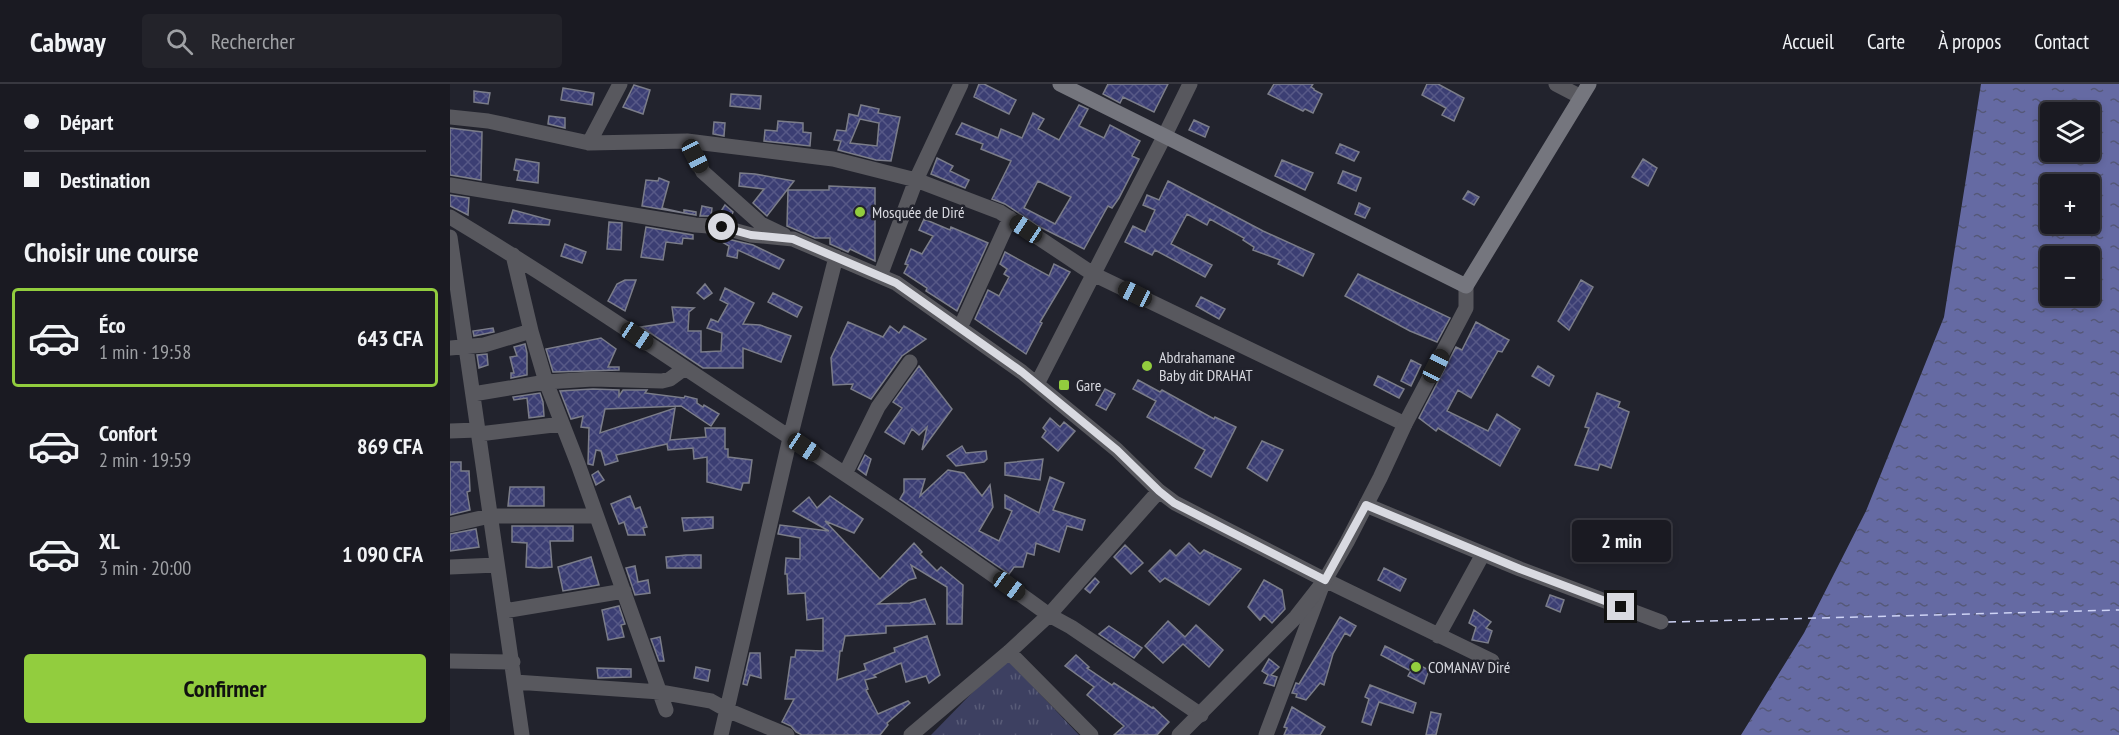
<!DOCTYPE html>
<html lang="fr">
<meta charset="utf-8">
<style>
body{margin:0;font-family:"PT Sans Narrow",sans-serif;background:#23232a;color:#f1f3f6;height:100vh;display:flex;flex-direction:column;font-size:22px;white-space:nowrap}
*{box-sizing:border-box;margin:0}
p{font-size:20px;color:#9fa1a5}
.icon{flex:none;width:33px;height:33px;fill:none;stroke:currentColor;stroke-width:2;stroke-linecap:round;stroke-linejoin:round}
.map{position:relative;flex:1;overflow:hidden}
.sheet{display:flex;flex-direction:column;background:#1a1a22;width:450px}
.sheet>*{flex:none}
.guide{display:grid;align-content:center;height:132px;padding:0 24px;background:#1a1a22}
.tools{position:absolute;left:1590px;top:18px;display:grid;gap:12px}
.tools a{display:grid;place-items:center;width:60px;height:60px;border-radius:6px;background:#1a1a22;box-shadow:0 3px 9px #0003,0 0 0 2px #383840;font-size:30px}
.end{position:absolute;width:27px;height:27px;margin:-14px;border:8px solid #d9dae1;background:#111;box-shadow:0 0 0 3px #111}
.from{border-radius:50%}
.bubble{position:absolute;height:42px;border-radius:6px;background:#1a1a22;box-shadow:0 3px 9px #0003,0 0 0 2px #383840;font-size:20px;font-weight:700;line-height:42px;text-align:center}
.car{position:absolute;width:18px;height:36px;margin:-18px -9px;border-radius:8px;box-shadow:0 0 4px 2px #0007;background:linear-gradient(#222 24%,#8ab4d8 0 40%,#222 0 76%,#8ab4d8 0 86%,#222 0)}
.guide b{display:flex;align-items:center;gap:21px;height:57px;font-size:22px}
.guide b+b{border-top:2px solid #383840}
.guide i{width:15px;height:15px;background:#f1f3f6}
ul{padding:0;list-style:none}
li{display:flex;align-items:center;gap:18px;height:99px;margin:0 12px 9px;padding:0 12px;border:3px solid transparent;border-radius:6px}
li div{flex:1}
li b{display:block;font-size:22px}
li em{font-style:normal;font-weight:700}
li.on{border-color:#92cd3e}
li>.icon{width:54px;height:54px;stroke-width:1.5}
h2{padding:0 24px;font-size:27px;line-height:72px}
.cta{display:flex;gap:12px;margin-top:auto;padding:12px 24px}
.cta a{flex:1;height:69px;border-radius:6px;background:#92cd3e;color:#111;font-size:24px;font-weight:700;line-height:69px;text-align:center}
header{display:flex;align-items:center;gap:36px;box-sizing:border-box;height:84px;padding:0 30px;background:#1a1a22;border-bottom:2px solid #383840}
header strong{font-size:28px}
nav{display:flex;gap:33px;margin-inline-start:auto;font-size:21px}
.search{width:420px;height:54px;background:#23232a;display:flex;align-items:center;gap:15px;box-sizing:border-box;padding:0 21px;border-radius:6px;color:#9fa1a5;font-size:22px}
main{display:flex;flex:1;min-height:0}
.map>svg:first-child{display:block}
</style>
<header>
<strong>Cabway</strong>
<div class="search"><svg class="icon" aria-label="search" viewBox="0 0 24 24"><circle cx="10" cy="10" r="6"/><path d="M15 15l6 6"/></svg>Rechercher</div>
<nav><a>Accueil</a><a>Carte</a><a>À propos</a><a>Contact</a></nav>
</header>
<main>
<section class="sheet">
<div class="guide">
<b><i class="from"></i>Départ</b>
<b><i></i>Destination</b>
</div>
<h2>Choisir une course</h2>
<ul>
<li class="on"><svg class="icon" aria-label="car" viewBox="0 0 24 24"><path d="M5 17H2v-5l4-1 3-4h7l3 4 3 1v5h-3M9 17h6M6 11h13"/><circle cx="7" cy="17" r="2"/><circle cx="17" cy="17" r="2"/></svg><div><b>Éco</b><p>1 min · 19:58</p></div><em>643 CFA</em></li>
<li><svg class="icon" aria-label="car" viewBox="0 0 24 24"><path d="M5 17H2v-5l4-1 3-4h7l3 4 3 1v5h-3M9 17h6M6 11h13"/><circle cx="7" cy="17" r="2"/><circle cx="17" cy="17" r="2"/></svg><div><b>Confort</b><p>2 min · 19:59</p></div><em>869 CFA</em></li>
<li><svg class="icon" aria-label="car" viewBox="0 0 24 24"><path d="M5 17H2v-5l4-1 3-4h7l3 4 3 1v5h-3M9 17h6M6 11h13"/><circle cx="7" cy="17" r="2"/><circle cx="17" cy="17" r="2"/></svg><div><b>XL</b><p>3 min · 20:00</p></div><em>1 090 CFA</em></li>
</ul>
<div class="cta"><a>Confirmer</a></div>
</section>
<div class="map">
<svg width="1669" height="651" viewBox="0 0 1669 651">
<defs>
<pattern id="grass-tufts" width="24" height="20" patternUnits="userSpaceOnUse" patternTransform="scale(1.5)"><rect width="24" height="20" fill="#3d4061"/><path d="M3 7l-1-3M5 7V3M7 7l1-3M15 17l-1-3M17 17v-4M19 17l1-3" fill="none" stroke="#585b77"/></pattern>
<pattern id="water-ripples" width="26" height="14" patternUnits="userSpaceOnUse" patternTransform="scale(1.5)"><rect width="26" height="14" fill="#656aa3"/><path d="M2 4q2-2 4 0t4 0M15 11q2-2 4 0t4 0" fill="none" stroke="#555878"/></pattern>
<pattern id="building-cross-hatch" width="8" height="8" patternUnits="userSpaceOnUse" patternTransform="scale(1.5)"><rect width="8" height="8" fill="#3b3e73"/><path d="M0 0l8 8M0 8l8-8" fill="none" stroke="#575987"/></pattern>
</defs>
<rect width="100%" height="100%" fill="#22232d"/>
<!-- grass -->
<path fill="url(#grass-tufts)" d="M556,574L629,651H481Z"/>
<!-- water -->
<path fill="url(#water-ripples)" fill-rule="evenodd" d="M1531,0H1669V651H1291L1354,549L1416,427L1494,233ZM1600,28H1640V68H1600ZM1600,100H1640V140H1600ZM1600,172H1640V212H1600Z"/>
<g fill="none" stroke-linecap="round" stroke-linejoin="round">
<!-- ferry -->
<path stroke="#ced3f5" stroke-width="1.5" stroke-dasharray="8 6" stroke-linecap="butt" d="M1218,538L1669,526"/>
</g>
<!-- building -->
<path fill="url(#building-cross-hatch)" stroke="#7b7d89" stroke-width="1.5" fill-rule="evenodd" d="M529,0H534L566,16L559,30L524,13Z
M658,0H718L704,28L673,13L670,19L653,10Z
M824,0H863L861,3L864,5V6L872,10L863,29L855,25L853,27L818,10Z
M977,0H988L1014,14L1004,37L992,31L996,24L972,11Z
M184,1L200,6L193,30L173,23Z
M113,4L144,9L142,21L111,16Z
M24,7L40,9L38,20L24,18Z
M281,10L311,12L310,25L280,22Z
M411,21L429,25L428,29L450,33L441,77L426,76L388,66L391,57L384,56L387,46L396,47L399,30L408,32ZM410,35L429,39L427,62L400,59Z
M629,21L638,25L629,42L654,54L660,41L690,57L682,72L689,75L669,114L662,124L658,122L634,165L588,142L555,120L542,115L561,77L531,65L533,60L506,50L512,39L548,54L551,45L572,54L583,29L594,35L588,45L609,56ZM588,97L621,113L605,140L574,124Z
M99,32L115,34V44L98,40Z
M744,36L759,43L755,53L739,46Z
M328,37L353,39V48L361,49L360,62L314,57L315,46L327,47Z
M264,38L275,39L274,52L263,50Z
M0,44L32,48L31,96L0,91Z
M890,60L909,68L904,77L886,69Z
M487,74L503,82L500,87L519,96L515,104L481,90Z
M66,75L89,79L88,99L67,96L69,87L64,86Z
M1193,75L1207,84L1198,102L1182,93Z
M832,76L863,89L855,106L825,92Z
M893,87L911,94L906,107L888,99Z
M290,89L305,90L344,97L317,132L303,119L314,105L289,102Z
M209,94L219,98L212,124L234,129V126L246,128V131L192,122L196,96L208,97Z
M718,97L813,147L864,170L853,192L828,180L830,176L803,166L804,163L793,156L794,154L760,135L757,141L737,130L721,160L762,181L755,193L705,166L702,171L675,158L683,142L695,148L705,126L693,121L697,111L709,116Z
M379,102L425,104V177L400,165L398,168L380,160V154H365L337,142L338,106H379Z
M1018,107L1029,113L1024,121L1013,115Z
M0,111L19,114L18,131L0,122Z
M909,119L920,124L915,134L905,130Z
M275,121L283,128L280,135L268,132Z
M252,122L262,124L261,132H250Z
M63,126L100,136L99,141L59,139Z
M474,135L500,146L501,143L538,159L507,227L476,207L477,204L454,189L458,181L455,180L461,165L472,170L483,152L469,146Z
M159,138L172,139L171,166L157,165Z
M196,143L243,151V155L233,154L232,160L216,158L213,176L191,173Z
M273,154L303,161L334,176L329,185L288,166L287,174L277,172L279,162L272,158Z
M115,160L136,168L132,179L111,172Z
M555,168L599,192L604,180L620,188L590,238L592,239L576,270L525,235L538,206L549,212L559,193L554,190L557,185L550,180Z
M908,190L1000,234L987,258L960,247L895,212Z
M175,196H186L175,227L158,217L167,200Z
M1131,196L1143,203L1119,246L1108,237Z
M255,200L262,209L254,215L247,209Z
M275,204L304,219L293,240L310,241L341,252L331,278L293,264V284H253L191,243L224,238L222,223L244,224L239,228L238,247H251V268L271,267L272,249L257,244L261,235L268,238L278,220L270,216Z
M323,209L352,223L347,233L318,218Z
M751,213L775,225L769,235L746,222Z
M398,238L433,253L440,242L449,249L454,242L476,255L452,272L421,315L401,305L403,300L383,301L381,274Z
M1026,238L1059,256L1052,268L1048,267L1021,314L1008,306L997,327L1038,347L1047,330L1070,345L1050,382L988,344L986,347L969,334L1006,263L1012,266Z
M43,244L44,248L24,252L23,247Z
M151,254L166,265L158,283H169V286L103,288L96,265Z
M75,260L77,269V291L61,294V289H64L60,273L67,272L64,263Z
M37,270L38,281L29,284L27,271Z
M961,276L971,281L961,302L951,297Z
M469,282L502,325L472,366L477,343L469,351L462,345L454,360L435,348L452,324L443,318Z
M1088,282L1104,292L1099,302L1082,292Z
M928,292L954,305L949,314L924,301Z
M688,296L710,308L712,306L764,335L765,333L786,343L761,393L745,384L755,366L697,333L706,317L683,305Z
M143,305L169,306V312L173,306H197L195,309L234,314L235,312L247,315V319L253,323L254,321L269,330L261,342L231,322L155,325L150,349L225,324L220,356L256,353L255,344H275V365H278V373L302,376L299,399H293L291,406L257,398V373L244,375L243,364L218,366L217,360L166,371L168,377L155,381L151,367L146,366L143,381L138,380L139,344L131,343L133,332L121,335L110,307Z
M655,305L665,310L656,326L646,321Z
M90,309L93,318L94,332L79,334L77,314L64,316L63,313Z
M1147,309L1170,318L1168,323L1179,328L1161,384L1150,380L1148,386L1125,381L1139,344L1135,343Z
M600,334L610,343L614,338L625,347L608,367L592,353L596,347L593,344Z
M812,357L833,366L817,397L797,384Z
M512,362L516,369L536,367L537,375L534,378L506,382L497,372Z
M415,371L421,375L416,391L408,385Z
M593,375L590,396L555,391V379Z
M0,378H11V387H19L20,407L17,408L20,426L0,431Z
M498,386L514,389L532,412L540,401L543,423L529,447L549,457L562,427L555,424V411L589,429L600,393L614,399L603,426L635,436L632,446L617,442L609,468L586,459L584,471L577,469L573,483H564L559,490L450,415L454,408V395H475L470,412Z
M148,387L154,396L146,401L142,391Z
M60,403H94V422H58Z
M180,412L185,425L190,423L197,443L193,444L195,451H178L174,438L169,440L161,420Z
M380,412L413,435L404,449L375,437L430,495L464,459L472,468L470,470L487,487L491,483L513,501L512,540H497V503L461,481L466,494L459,496L428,520L460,519L475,515L485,540L436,542V549L395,552L392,567H390L387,596L416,586L414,580L445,568L444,564L477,552L490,591L479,599L476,592L456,598L451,579L424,591L426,593L415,596L418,605L416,606L428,630L458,617L460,619L437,639L438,641L430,651H352L346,648L341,642L332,638L344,615H335L341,573H345L346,566L373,567V534L357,536L355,509L338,510L337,490H335L336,474L350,475V454L328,450L330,441L379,447L343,427L359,413L367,424Z
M263,433V444L234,447L232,434Z
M62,442H123V457H100L102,483L89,484L76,483L77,459L62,458Z
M26,445L29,463L0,467V450Z
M739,459L750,470L754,466L791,485L759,521L715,494L710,498L699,487L720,466L726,472Z
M675,461L693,479L681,490L664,473Z
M236,471H251V484H217L216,473Z
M141,473L149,501L113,507L108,483Z
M185,482L188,498L198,496L200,509L185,511L176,484Z
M934,484L956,495L950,507L928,496Z
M645,494L649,498L640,509L635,505Z
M814,496L832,506L835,525L822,539L814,531L810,536L798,523Z
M1100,511L1114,516L1110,528L1096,522Z
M169,522L175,540L171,541L174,553L158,556L152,526Z
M1024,526L1041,538L1036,544L1042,547L1038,559L1022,556L1026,543L1019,539Z
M890,533L906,542L900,552L895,549L883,570L874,601L870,599L856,616L846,613L847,610L842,609L846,599L849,600Z
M718,537L735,553L746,541L773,566L759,583L733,560L713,579L695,562Z
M659,542L692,564L684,574L649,550Z
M210,553L214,577H209L201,555Z
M935,562L965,577L959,586L931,571Z
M300,569H310L311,594L300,591L297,601L293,600Z
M626,571L639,583L637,584L662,601L664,599L702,624L703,623L719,638L707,651H664L674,642L637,611L644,603L615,582Z
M819,575L829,583L821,591L827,593L824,602L814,599L818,591L812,587Z
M965,579L979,586L974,600L958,592Z
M246,583L260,586L258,597L244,594Z
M147,584L181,585V593L148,594Z
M920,601L966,619L963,629L929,618L921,641L912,638L919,615L915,613Z
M842,623L875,643L870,651H834L837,644L834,643Z
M981,628L991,630L986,651H976Z"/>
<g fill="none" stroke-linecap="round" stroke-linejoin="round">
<!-- minor -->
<path stroke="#58585e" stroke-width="15" d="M1106,0L1131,13
M0,33L38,37L139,59L237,57L383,75L466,96L550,128L643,190L955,340
M237,57L253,88L311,140L334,151
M139,59L170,0
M0,101L245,141L272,143L301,151L343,155L446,199L572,288L667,366L709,407L725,419L875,496L1042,577
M0,133C100,193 197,259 294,323C397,391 500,459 599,531L621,543L751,631
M0,153L72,651
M63,171L81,247L96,298L128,380L216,626
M430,192L466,96L511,0
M510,244L560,134
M0,264L34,261L81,247
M587,300L714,53L740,0
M23,310L96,298L143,295L212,297L220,295L235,284
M0,347L28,346
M29,350L112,340
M395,390L428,323L460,278
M916,421L1070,485L1211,538
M0,441L40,432H146
M0,483L47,481
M54,527L174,507
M988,552L1033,470
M559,568L641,651
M0,577L63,578
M65,598L210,608L261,617L277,626L337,651
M271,651L340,354L386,173
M461,651L559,568L599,531L709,407
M816,651L872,502"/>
<!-- tertiary -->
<path stroke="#58585e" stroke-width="15" d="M729,651L846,533L875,496L897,458L930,394L955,340L1016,224V202"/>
<!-- secondary -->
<path stroke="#75767e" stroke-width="15" d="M610,0L1016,202L1139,0"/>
</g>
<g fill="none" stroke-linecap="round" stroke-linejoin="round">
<!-- route -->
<path stroke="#d9dae1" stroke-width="8" d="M272,143L301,151L343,155L446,199L572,288L667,366L709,407L724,419L875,496L916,421L1070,485L1171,523"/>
</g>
<!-- markers -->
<g fill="#92cd3e" stroke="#22232d" stroke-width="2">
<circle cx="410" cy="128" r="6"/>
<circle cx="697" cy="282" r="6"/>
<rect x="608" y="295" width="12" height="12" rx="3"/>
<circle cx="966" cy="583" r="6"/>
</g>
<g text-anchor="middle" stroke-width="5" stroke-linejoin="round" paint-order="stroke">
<!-- poi labels -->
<g font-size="16" fill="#d9dae1" stroke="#22232d" text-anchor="start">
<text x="422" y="134">Mosquée de Diré</text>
<text x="709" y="279">Abdrahamane<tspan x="709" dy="18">Baby dit DRAHAT</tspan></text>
<text x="626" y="307">Gare</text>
<text x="978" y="589">COMANAV Diré</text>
</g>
</g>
</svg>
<div class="tools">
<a><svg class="icon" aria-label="layers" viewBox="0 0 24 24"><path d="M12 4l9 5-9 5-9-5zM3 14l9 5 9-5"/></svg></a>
<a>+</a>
<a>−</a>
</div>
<i class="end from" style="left:272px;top:143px"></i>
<i class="end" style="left:1171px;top:523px"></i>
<div class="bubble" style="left:1122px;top:436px;width:99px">2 min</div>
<i class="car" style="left:245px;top:72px;rotate:153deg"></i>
<i class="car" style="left:576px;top:145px;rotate:304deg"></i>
<i class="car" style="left:685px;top:210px;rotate:296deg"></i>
<i class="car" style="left:187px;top:252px;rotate:124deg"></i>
<i class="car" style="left:986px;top:282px;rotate:27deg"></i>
<i class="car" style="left:354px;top:363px;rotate:124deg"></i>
<i class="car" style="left:559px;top:502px;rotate:126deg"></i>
</div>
</main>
